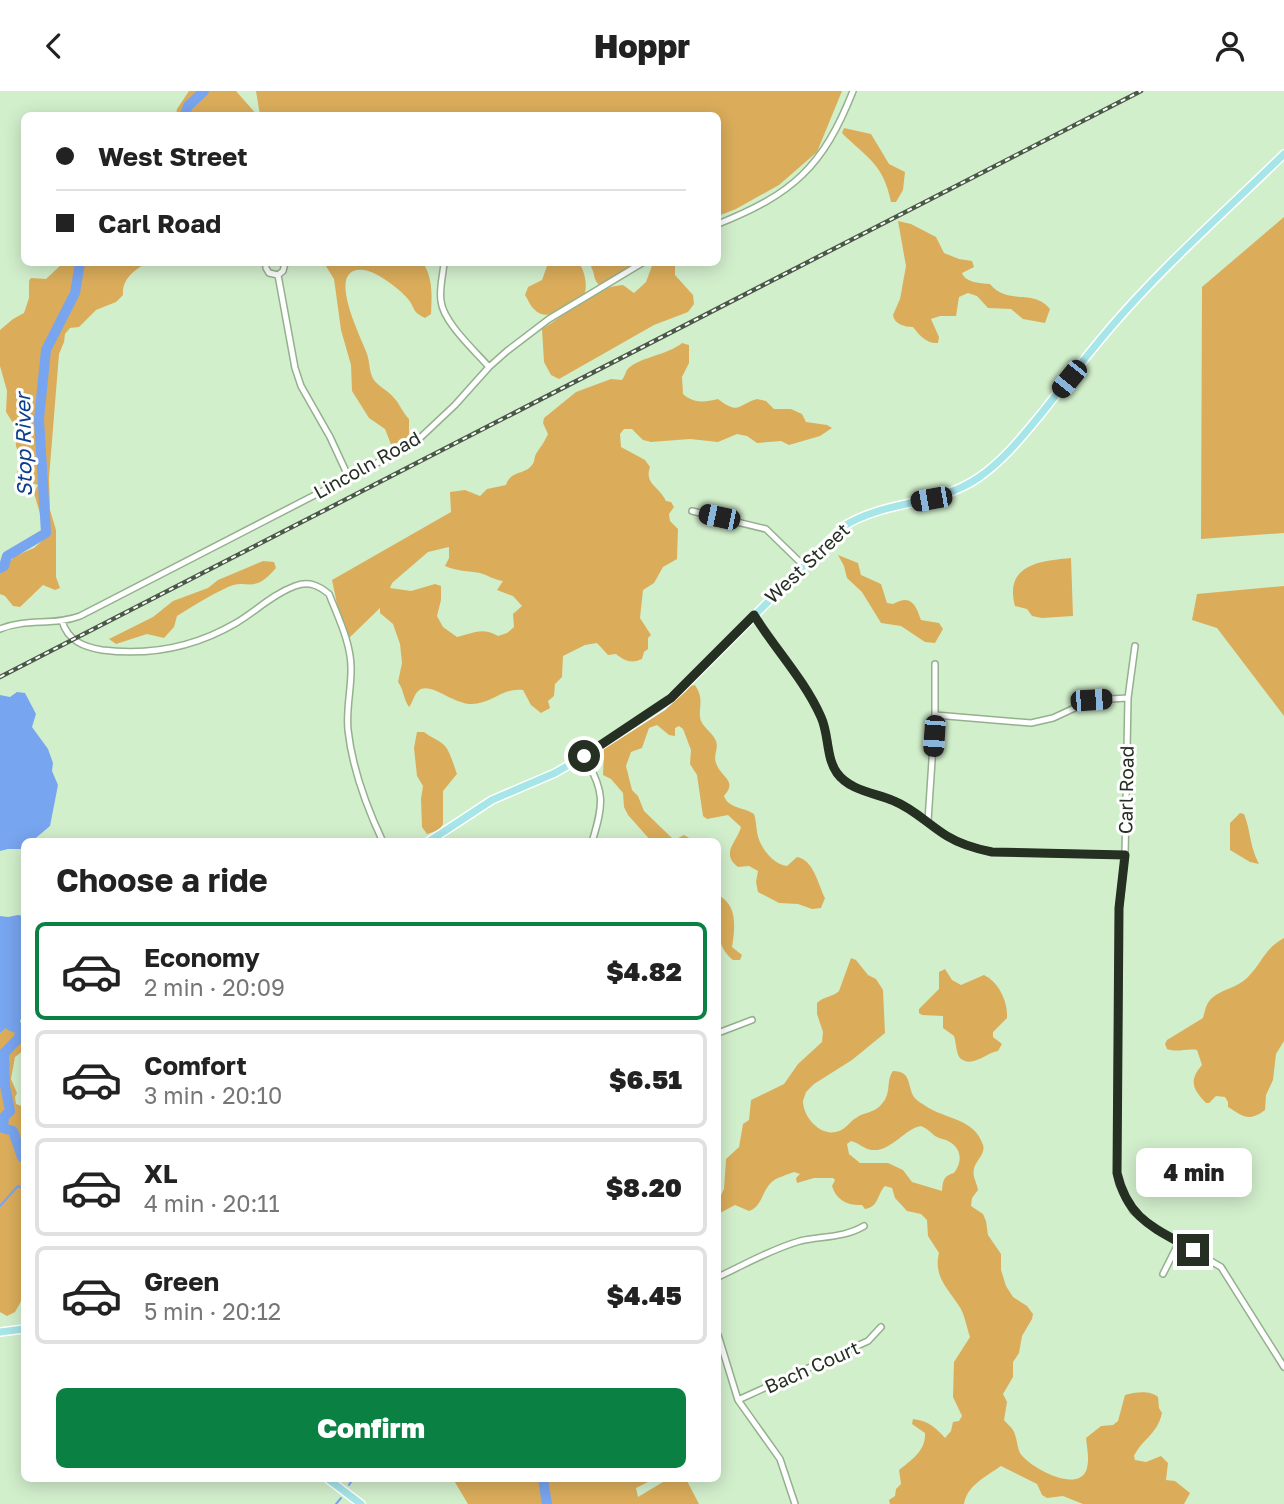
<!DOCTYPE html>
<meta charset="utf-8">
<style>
body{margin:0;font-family:"Golos Text",sans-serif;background:#f6f6f6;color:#222;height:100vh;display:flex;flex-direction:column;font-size:26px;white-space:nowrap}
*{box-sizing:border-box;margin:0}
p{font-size:23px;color:#767676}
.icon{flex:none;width:38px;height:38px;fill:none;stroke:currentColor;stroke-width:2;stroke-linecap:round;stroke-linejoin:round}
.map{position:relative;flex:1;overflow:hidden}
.sheet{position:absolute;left:21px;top:747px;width:700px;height:644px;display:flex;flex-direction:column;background:#fff;border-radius:10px;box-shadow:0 4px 18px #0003}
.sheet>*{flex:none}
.banner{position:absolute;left:21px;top:21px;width:700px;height:154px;border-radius:10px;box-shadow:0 4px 18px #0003;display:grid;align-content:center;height:154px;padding:0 35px;background:#fff}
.end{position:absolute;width:32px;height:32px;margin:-16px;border:9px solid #253023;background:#fff;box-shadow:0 0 0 4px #fff}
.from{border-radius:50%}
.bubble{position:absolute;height:49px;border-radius:10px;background:#fff;box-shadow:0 4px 18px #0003;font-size:23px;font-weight:800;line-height:49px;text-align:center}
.car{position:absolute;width:21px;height:42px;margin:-21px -10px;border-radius:9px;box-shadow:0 0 5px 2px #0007;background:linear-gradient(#222 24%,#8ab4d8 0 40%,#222 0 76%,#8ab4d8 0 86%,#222 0)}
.banner b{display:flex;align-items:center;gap:24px;height:66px;font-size:26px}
.banner b+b{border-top:2px solid #e0e0e0}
.banner i{width:18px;height:18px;background:#222}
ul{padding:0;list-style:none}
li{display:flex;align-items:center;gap:21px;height:98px;margin:0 14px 10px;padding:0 21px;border:4px solid #e0e0e0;border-radius:10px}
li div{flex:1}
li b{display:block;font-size:26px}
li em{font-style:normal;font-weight:800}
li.active{border-color:#0b8043}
li>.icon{width:63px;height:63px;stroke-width:1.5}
h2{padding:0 35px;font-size:32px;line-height:84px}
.action{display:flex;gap:14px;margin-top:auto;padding:14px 35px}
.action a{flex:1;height:80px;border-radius:10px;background:#0b8043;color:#fff;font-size:28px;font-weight:800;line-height:80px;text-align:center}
header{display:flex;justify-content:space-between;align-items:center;height:91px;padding:0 35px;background:#fff;font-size:32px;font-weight:800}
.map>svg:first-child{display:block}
</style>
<header><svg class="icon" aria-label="back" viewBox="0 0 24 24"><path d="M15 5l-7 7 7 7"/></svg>Hoppr<svg class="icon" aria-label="person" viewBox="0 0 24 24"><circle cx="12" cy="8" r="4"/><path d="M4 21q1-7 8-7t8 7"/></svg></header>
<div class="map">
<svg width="1284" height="1413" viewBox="0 0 1284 1413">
<rect width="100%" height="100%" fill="#d2efcc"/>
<!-- green -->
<path fill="#dbad5b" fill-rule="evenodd" d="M189,0H236L257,24H176L177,18Z
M256,0H842L817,61L779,94L736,118L718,125V24H260Z
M844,37L871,43L889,73L905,81L903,99L896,111H891C883,72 868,68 842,42Z
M1284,126V442L1201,448L1202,196Z
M898,130L911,133L936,146L944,162L959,168L972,170L974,176L962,182C966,192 980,192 990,193C1008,215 1033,197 1050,218L1045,232L1023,228L1011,218L988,217L977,205L968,202L959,206L956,225H940L931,228L939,246L938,252C927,253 919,244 913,236C905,236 894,233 893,224L900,208L906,175Z
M63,172H147C134,179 122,188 123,204L116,211L96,219L79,236L70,237L65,243L64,251L59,263L49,387L50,419L56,439V486L60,497L55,499L43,494L20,516L13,515L5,505L0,503V480L15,465L34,457L45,447L46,443L34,402L38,394L23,389L17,384L20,366L16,355L15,335L6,321L7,300L0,275V239L13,228L24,222L29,207V190L31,187L46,188Z
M324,172H423C433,187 432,205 431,223L425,227C411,220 416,218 408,208C401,199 376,180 364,179C323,174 362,248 367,263C370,271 369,282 374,289C379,296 389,300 394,307C400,313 402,321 409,328V345L398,356H392L385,338L369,327L352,300L351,274L341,239L334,188Z
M556,172H579C585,180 588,196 584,204C571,213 548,234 534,218C530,215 528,208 525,204L528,196L542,189L547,175Z
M593,172H638L621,184L599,194C593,188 595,182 591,176Z
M653,172H675V184L693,204L694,213L688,221L654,234L559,288L551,284L544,271L542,238C568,223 592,196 623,194L634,202L646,191Z
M682,252L689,254V272L682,286L683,303C694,313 705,311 718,308C740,325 738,313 757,308L766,310L774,318H791L802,323L806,331L827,334L832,337L820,345L789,354L781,350L757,352L747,345L737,343L718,351L690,348L651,351L643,349L632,338H624L620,343L621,356L645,369L650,376C644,393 660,396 666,410L671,411L674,416L669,423L670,430L678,438L677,468L663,476L654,492L643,499L640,527L651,544L648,547V558L644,561L642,568C631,573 625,570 616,563L608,564L597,552L585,554L563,565L562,586L555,593L554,605L548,610L550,617L541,622L531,614L523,599C504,596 491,613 472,613C453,613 434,593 421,598C414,601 414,610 409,616C403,607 404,599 398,591L402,572L400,553L393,533L380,522V517L345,551L332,489L451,421L450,401L465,399L480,405L487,398L506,394C511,379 525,384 532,374C535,371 534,366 536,363C541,355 544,352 548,343L543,332L544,327L576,301L611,288L622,289C624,286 625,283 627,279C636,267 668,264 682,252ZM449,456V467L445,475C457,480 468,480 480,482C488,484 494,489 503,490L497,499L513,505L522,515L513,523L514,536L507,542L498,545C482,536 474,542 457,546L443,536L437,525L441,509V495L435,493L411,500L390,497L392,492L428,461Z
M838,464L858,472L861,484L881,493L887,512L893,513C912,502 916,515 921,529L939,532L943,538L935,552L925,551L901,535L881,532L862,501L847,487L844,475Z
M1071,467L1073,525L1042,527L1032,525L1027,518L1015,515C1004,474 1039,470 1071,467Z
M263,470L274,471L276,477C252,505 249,486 226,497C209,505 193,515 177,525L174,536L164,547L147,543L116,553L109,548L153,526L173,510L208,497L218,489Z
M1284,495V625L1217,537L1192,529L1197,503Z
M695,594C704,608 699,613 700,626C701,636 712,640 716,650C719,657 713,664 716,672C721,687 738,689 724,705C729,718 744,716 754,723C756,729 756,734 757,741C759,755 772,773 787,775L797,766C814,769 818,794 825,807L821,817L812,818L798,813L779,812L758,801L756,791L758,780L749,775L738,776C720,762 737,751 741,736L728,724L707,728L703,725L697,684L690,673L691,659L683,638L679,635L675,637V645L669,644L657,634L649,637L642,657L631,661L626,675L632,699L638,705L644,720L674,749L684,744L696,751H652L628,724L624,716L623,702L611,688L603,684L604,657C632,633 666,624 690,595Z
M417,641H424C430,646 439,649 444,654C450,660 454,675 457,683L443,700V733L439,739L427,743L422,736L421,708L423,695L417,685L414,657Z
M1240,722L1244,723C1251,740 1249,754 1259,773L1250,771L1230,759V732Z
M718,804C738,814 735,837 732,856L742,864L740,869H733C713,853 717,827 718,804Z
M1284,847V950L1276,963L1273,989L1266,1004L1265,1019C1249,1031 1244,1026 1228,1016V1011L1225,1006L1216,1005L1209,1012H1206C1192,998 1189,989 1202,974L1197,959C1187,957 1177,962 1167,958L1165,953L1167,949L1203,927C1205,920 1206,912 1212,907C1222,898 1237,897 1247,887C1262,872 1264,858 1284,847Z
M851,867L856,869L868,884L876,888L883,899L885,942L852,969L814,993L806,1001L803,1010C803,1026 821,1047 839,1040C846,1038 850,1030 856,1027C864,1021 873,1022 880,1015C893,1002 885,991 893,980C912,980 907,995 914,1006C917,1010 923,1013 927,1016C946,1028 975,1028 983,1054C986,1063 975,1070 974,1078C972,1085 977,1092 978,1099L972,1107L971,1115L983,1123L986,1130L988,1144L1001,1163V1179L1006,1195L1013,1206L1027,1215L1033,1223L1032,1228L1022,1245L1019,1262L1013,1271V1286L1003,1303L1007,1311L1004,1329C1007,1333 1012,1336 1014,1341C1017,1347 1017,1356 1020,1362C1029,1376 1076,1402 1086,1380C1090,1370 1087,1357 1086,1347L1101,1335L1113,1334L1118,1330L1125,1304C1135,1301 1150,1299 1158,1306L1159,1317L1162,1322C1157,1344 1143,1347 1134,1365L1135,1369L1146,1371L1161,1365L1168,1372L1166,1389L1175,1390L1190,1402L1184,1413H1083L1063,1405L1047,1407L1042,1404L1037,1393L1001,1375C987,1385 967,1394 964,1413H890L889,1409L895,1405L896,1398L901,1393L899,1379C911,1369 926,1360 925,1342L912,1333L913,1328C929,1330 935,1336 945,1347L951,1340L953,1331L959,1330L962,1325L953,1306L954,1271L970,1246C967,1237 965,1226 961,1218C949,1198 933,1187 939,1162L928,1145L927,1129L921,1123L907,1120L895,1107L892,1097L885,1095C877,1103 879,1116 865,1118L862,1114C848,1115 836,1109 832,1095L835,1089L833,1087H814L797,1092L796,1087L800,1083L794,1081C787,1084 778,1086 773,1090C761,1100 763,1115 749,1120L735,1114L720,1122L718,1119V1110L724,1098L726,1068L739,1056L743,1033L749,1029L751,1009L784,993L798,973L822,951L823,941L817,923V912C824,905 833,906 839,900ZM921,1035C928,1038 930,1041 935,1045C938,1047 943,1048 946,1049C962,1056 963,1070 954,1082C943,1085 943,1090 942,1100L912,1091L903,1079L888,1072H860L849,1063L847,1053L851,1050C859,1052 864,1058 872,1059C891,1061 904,1038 921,1035Z
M945,878L952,889L961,894L984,884C999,891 1008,911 1007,927L993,941V946L1002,953L998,960C987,961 972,978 960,967C956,963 956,950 954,945L943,937V925L922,924L919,922V918L939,898V881Z
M21,933L24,936V959L15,966L11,988L17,1002L15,1006L16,1013L24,1016V1205L15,1221L7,1225L0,1221V942L5,937Z
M453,1388H654L636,1397L638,1406L668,1388H686L699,1413H468Z"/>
<!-- water -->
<path fill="#78a5f0" d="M17,601L25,602L36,623L32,636L48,658L53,672L52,680L58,694L50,735L31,751H24V756L22,758H8L0,760V604L10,606Z
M18,824L24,825V926L20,929L21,933L6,937L0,942V825L8,826Z"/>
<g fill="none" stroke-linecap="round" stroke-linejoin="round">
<!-- stream -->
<path stroke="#78a5f0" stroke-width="2" d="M0,1115L18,1095L24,1098
M349,1394L353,1388
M336,1413L341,1407"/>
<!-- river -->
<path stroke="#78a5f0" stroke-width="10" d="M185,24L188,15L204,0
M0,477L4,475L7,465L46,442L39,328L46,259L75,202L80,172
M0,918L11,935L20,938L19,947L4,962L5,995L10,1020L4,1026L3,1037L13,1040L22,1066H24
M543,1388L547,1413"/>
<defs>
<path id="minor" d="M718,133C793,103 823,76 853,0
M266,172V177L269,182L278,184
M444,172C443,184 439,198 441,210C443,231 475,260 489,276
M278,184L295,277L301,295L330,346L349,387
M278,184L283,180L285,172
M692,420L766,438L803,474
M754,524C775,559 804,589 821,626C829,643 826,667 837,682C850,700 876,702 894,710C914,718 929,734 947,745C960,753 977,758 992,761L1125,764
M62,530C68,550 84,556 102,559C150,565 195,556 236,532C256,520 273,503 295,495C309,490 318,494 329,503C338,526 352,554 351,580C351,599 346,619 348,639C352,676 367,717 383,751
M0,538C26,527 54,535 80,525L377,372L421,346L455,314L489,276L507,260L549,228L642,172
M1135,555L1128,607L1125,764L1119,818L1117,1082L1119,1093L1133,1120L1154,1137L1221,1176L1284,1276
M935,624L1031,632L1053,627L1092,609L1128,607
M584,665C605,700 604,712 592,751
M928,730L935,624V573
M718,942L752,929
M1163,1183L1179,1151
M718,1186C744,1174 771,1158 800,1150C822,1145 844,1147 864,1135
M718,1244L738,1309L780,1368L795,1413
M738,1309L868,1250L881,1236"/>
<path id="major" d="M428,751L492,709L555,682L584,665L662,615L682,597L844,435C886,409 937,415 978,387C1003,370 1022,346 1041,323C1064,294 1087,264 1111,236C1164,174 1226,120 1284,63
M0,1241L24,1238
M328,1388L361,1413"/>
</defs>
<!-- minor casing -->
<use href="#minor" stroke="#94b08e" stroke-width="8"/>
<!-- major casing -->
<use href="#major" stroke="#fff" stroke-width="10"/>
<!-- minor -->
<use href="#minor" stroke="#fff" stroke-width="5"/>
<!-- major -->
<use href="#major" stroke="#a6e5e8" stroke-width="7"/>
<defs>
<path id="rail" d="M0,586L1141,0"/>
</defs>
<!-- rail casing -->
<use href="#rail" stroke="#4a5947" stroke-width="4.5"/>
<!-- rail -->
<use href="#rail" stroke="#fff" stroke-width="2" stroke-dasharray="5" stroke-linecap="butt"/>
</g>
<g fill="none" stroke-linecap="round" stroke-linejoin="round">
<!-- route -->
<path stroke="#253023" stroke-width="9" d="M584,665L671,607L754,524C775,558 804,588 821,626C829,643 826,667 837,682C850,700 876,702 894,710C914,718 929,734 947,745C960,753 977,758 992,761L1125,764L1119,817L1117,1082C1128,1129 1155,1137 1193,1159"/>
</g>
<g text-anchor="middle" stroke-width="6" stroke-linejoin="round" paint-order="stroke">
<!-- street labels -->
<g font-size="19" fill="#253023" stroke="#fff">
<text transform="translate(367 374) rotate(-29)" y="7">Lincoln Road</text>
<text transform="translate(807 472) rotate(-43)" y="7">West Street</text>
<text transform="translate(1126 699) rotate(-89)" y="7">Carl Road</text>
<text transform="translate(812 1276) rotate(-24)" y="7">Bach Court</text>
</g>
<!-- water labels -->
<g font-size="21" font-style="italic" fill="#0c3e8f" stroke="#fff">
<text transform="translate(24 354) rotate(-91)" y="7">Stop River</text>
</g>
</g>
</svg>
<i class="end from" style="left:584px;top:665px"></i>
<i class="end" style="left:1193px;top:1159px"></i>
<div class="bubble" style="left:1136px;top:1057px;width:116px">4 min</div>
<i class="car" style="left:1069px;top:288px;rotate:219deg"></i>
<i class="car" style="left:931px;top:408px;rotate:260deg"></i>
<i class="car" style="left:719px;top:426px;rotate:282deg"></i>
<i class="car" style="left:1091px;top:609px;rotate:86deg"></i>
<i class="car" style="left:934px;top:645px;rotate:184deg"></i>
<div class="banner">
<b><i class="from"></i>West Street</b>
<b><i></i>Carl Road</b>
</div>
<section class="sheet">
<h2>Choose a ride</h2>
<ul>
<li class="active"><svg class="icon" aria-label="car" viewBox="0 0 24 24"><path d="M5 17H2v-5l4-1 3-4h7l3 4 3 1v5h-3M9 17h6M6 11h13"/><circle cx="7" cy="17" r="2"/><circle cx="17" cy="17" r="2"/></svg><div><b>Economy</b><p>2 min · 20:09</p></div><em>$4.82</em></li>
<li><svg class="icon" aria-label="car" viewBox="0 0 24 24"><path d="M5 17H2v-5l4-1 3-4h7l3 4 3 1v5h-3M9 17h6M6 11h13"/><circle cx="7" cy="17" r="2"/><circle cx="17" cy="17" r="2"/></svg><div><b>Comfort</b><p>3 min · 20:10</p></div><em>$6.51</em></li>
<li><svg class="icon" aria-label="car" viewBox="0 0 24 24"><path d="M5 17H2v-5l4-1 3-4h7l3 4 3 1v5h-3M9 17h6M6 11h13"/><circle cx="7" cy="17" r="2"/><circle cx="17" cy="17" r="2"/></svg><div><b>XL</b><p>4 min · 20:11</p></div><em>$8.20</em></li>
<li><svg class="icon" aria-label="car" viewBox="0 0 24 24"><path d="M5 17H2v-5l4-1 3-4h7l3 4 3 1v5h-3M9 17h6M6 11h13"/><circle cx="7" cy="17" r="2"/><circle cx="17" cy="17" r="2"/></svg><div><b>Green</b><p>5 min · 20:12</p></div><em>$4.45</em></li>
</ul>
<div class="action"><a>Confirm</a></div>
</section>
</div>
